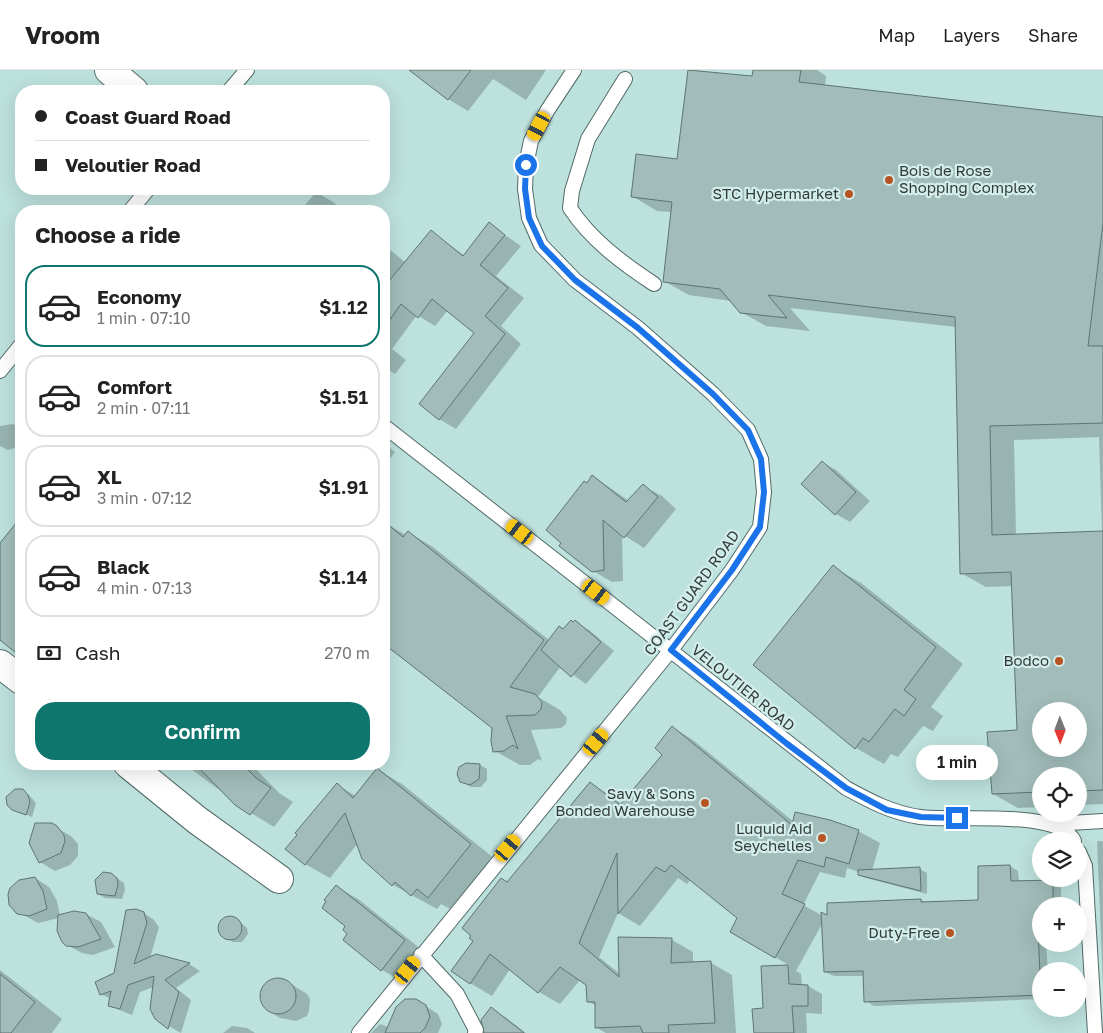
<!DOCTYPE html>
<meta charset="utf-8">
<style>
body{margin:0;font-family:"Golos Text",sans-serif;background:#f6f6f6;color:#222;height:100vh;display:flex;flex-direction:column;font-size:19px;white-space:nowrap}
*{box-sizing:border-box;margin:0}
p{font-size:16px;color:#767676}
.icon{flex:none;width:28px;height:28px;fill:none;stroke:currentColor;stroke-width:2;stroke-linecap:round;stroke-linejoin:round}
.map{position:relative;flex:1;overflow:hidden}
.sheet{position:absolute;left:15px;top:135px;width:375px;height:565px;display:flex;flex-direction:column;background:#fff;border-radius:20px;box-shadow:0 5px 20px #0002}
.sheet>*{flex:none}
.guide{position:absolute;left:15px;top:15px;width:375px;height:110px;border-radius:20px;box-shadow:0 5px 20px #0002;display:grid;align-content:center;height:110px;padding:0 20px;background:#fff}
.needle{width:32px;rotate:179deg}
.buttons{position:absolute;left:1032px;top:632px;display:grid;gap:10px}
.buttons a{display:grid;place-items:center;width:55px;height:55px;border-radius:50%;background:#fff;box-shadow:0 5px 20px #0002;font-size:25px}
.end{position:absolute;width:22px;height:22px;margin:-11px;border:6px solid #1a73e8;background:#fff;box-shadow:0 0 0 2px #fff}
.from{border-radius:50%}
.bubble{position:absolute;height:35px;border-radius:18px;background:#fff;box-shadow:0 5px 20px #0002;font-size:16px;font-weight:600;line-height:35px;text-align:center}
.car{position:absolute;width:15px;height:30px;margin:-15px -8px;border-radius:6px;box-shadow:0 0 4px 1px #0007;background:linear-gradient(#f5c518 24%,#345 0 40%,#f5c518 0 76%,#345 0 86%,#f5c518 0)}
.guide b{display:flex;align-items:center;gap:18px;height:48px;font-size:19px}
.guide b+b{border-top:1px solid #e0e0e0}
.guide i{width:12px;height:12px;background:#222}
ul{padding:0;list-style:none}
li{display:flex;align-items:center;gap:15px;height:82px;margin:0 10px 8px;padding:0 10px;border:2px solid #e0e0e0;border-radius:20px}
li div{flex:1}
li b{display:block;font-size:19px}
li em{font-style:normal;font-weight:600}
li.current{border-color:#0f766e}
li>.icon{width:45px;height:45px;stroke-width:1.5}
h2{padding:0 20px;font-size:22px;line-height:60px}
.pay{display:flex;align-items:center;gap:12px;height:55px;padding:0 20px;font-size:19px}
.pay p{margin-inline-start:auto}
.primary-button{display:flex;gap:10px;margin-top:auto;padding:10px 20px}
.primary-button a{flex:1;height:58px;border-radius:20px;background:#0f766e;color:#fff;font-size:20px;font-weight:600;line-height:58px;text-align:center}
header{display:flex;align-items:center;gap:30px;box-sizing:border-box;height:70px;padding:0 25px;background:#fff;border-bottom:1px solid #e0e0e0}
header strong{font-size:24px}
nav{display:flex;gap:28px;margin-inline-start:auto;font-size:18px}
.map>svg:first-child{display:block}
</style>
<header>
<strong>Vroom</strong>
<nav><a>Map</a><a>Layers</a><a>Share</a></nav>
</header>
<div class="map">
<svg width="1103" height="963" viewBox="0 0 1103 963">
<rect width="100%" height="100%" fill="#d2edea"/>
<!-- built -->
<path fill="#bde1dd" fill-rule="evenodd" d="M0,0H1103V963H0ZM21,21H384V119H21ZM21,141H384V694H21ZM1041,641H1079V679H1041ZM1041,706H1079V744H1041ZM1041,771H1079V809H1041ZM1041,836H1079V874H1041ZM1041,901H1079V939H1041Z"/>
<!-- shadow -->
<path fill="#0003" fill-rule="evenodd" d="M411,0H546L526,30L493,9L468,41L448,29Z
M754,0H817L826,6L825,16L1103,49V734L1079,735V706H1041V737L1018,738L993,724L1019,661L1013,516L986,517L961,503L956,257L790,238L810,261L766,256L741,242L731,231L689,225L664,211L672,142L657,141L632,126L679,90L753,7ZM1099,367L1102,462L1016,466L1014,370ZM1041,641H1079V679H1041Z
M316,122L333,132L344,141H300Z
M489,154L521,176L496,206L524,228L501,256L521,274L456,359L439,349L476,263L448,240L435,256L417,245L392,279L406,290L395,304L384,297V175L405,192L431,162L465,186Z
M13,354L19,358L20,372L17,377L8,380L0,376V356Z
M384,373L395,382L384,397Z
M822,392L836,400L870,431L850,452L836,444L802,414Z
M593,406L629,431L643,416L662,426L676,439L644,478L622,464L623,511L612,512L593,501L588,414Z
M21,449V586L0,569V475Z
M386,454L406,465L408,462L433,477L549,570L575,552L589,560L614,581L586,614L561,596L538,627L560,640L567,648L566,654L561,658L531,660L542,691L538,689L530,695H520L495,681L493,658L384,573V457Z
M833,497L861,513L963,594L931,637L943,646L933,661L923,656L898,687L891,684L884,694L856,678L754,595Z
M672,657L693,670L794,752L858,761L880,773L872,801L920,799L927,803V824L866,808L859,805V802L847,798L845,808L820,802L803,835L823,846L921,830L926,833L979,831L1010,796L1018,801L1019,812L1052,811L1061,816V836H1041V874H1046L1048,901H1041V929L874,936L866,931L864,906H834L825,902L823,852L796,901L801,904L802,916H808L822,924V944L806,943L807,963H755L764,940L762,897L790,896L732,861L739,847L691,809L687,814L678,808L640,856L618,843L599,887L620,904L672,870L693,882V893H711L732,905L736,963H606L596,957V936L588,931L587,915L580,910L560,934L539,922L510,899L492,926L470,913L475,871L508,814L590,713L622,734L663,684Z
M184,694H255L253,696L279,723L293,732L274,757L251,743Z
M480,695L487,699V710L481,717H471L464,713Z
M377,699L402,714L495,789L454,841L441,834L437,839L393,815L364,789L358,773L330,808L305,794L337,715L356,726Z
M22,721L29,725L36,733L32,747L13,739Z
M51,755L71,766L78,774V786L70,795L55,801L40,792Z
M1097,771H1103V916Z
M111,804L124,813L125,820L122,829L105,828L98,824Z
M35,808L49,817L57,831L60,846L86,844L101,852L115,877L93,885L82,883L67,875L60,867L59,848L38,853L13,839Z
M337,817L358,829L426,883L403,912L382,900L349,864Z
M140,841L153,849L159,857L150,888L156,885L189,894L200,901L176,918L191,930L181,963L156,949L154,917L140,922L132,945L110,936L111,929L101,924L115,904Z
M227,848H235L247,858L248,864L242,872H233L221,862V853Z
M0,900L62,949L52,963H0Z
M283,909L307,924L310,929L309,941L307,946L296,951L280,948L266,939L260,921L272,910Z
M416,930L438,944L442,954L438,963H371L380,954L389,957Z
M491,939L505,947L526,963H486Z
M232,956L247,958L255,963H223Z"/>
<!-- building -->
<path fill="#a1bcb9" stroke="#5d7573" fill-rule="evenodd" d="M409,0H471L448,30Z
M688,0L752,6L753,0H801L799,12L1103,47V153L1088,276H1103V353L990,356L992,465L1103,461V720L1079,721V706H1041V722L992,724L987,662L1017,660L1011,502L960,504L955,247L768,225L787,248L740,243L720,219L663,212L672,132L631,127L636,84L677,89ZM1041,641H1079V679H1041Z
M489,152L505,165L480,195L508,218L485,246L505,264L439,350L419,334L474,263L432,229L418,248L401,234L384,258V217L431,160L463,186Z
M822,391L856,422L835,445L801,414Z
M592,405L626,432L643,414L658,427L624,468L603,450L604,500L592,502L559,476L561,473L546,460L584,411L587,413Z
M21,447V587L0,570V473Z
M384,451L403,467L408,461L544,570L510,617L535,624L542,632L541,639L535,645L506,646L518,679L513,675L504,681L493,682L491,671L492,658L384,574Z
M833,495L936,577L904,620L916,629L904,646L895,639L869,672L863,668L855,679L753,595Z
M571,550L573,552L575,550L601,572L571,607L541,580L559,556L563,559Z
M672,656L792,755L795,742L830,750L859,760L849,794L826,787L824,797L798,790L782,824L805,834L775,888L730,862L737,848L671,795L665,802L656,797L618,844L617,783L579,873L619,907L618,867L672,868L671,893L711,891L715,953L668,955L669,963H643L640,956L595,958V932H587L586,915L560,897L538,923L490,884L470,914L451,901L473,871L469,868L471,866L462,858L501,808L507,812L590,712L620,735L662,685L655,678Z
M466,693L480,694L479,709L470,715L460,712L457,704L459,697Z
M195,694H242L256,708L271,718L250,745L235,735Z
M377,698L471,774L428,828L417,819L411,826L395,812L392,816L362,789L345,743L305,795L285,779L297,765L295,763L337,713L353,728Z
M15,719H23L28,725L30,732L26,745L12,740L7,735L6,727Z
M35,753H52L57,756L64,765L65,771L61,783L39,793L29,773Z
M1010,795L1011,811L1053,810V836L1037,838L1041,925L864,932L863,901L824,902L821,842L827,845V833L921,829V832L978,830V796Z
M920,797L921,821L858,805V800Z
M103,802L111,803L117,808L118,815L115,826L97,824L95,810Z
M35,807L43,821L47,839L29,846L17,844L9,835L8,824L10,818L19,810Z
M336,815L405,870L381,901L343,870L347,864L343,860L345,856L322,838L326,831L324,830Z
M136,839L144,842L147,853L134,894L156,884L190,893L165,910L179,922L168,959L155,949L150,939L154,906L128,915L120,939L108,936L111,921L100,925L95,912L114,903L126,840Z
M74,841L86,843L101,869L78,877L66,876L62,872L57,861L58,845Z
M218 858a12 12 0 1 1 24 0a12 12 0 1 1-24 0Z
M788,895L789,914L808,915V936H792L794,963H754L752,939L763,938L761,896Z
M0,904L35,932L11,963H0Z
M260 926a18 18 0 1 1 36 0a18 18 0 1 1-36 0Z
M405,929H416L426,935L430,947L425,958L420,963H385L396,937Z
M491,937L524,963H484L481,950Z"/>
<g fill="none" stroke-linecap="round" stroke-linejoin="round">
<defs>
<path id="lane" d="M625,9L588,69L572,121L570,138C590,169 622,193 654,214
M229,21L247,0
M130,141L148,119
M0,301L21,275
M384,356L846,718C870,731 892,743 920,747C953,752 1059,738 1074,771
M1053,754L1103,751
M1079,782L1085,796L1095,963
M421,885L457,924L476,960L475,963
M359,963L671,580L732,500L760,457L764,422L761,389L748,360L713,324L638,258L575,210L541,175L529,148L525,119L526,95L531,71L547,41L574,0"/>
<path id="street" d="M109,0L134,21
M0,594L21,610
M128,694L197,750L279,809"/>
</defs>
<!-- lane casing -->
<use href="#lane" stroke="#526b68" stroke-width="16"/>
<!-- street casing -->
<use href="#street" stroke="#526b68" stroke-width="30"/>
<!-- lane -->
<use href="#lane" stroke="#fff" stroke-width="14"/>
<!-- street -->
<use href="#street" stroke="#fff" stroke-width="28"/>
</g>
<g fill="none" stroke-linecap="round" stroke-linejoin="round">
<!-- route -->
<path stroke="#1a73e8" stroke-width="6" d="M526,95L525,119L529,148L542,176L575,210L638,258L713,324L748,360L761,389L764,422L760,457L732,500L671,580L786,673L846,718L887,740L921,747L957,748"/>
</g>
<!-- markers -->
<g fill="#b85324" stroke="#d2edea" stroke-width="2">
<circle cx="889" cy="110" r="5"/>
<circle cx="849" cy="124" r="5"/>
<circle cx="1059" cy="591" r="5"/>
<circle cx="705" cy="733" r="5"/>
<circle cx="822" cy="768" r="5"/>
<circle cx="950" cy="863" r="5"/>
</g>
<g text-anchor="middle" stroke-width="4.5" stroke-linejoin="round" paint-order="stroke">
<!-- poi labels -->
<g font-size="15" fill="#323c3b" stroke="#d2edea" text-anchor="end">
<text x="899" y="106" text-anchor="start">Bois de Rose<tspan x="899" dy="17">Shopping Complex</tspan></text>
<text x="839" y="129">STC Hypermarket</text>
<text x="1049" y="596">Bodco</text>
<text x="695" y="729">Savy &amp; Sons<tspan x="695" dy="17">Bonded Warehouse</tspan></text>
<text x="812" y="764">Luquid Aid<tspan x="812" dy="17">Seychelles</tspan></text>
<text x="940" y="868">Duty-Free</text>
</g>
<!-- street labels -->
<g font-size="15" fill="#323c3b" stroke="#d2edea">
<text transform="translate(692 523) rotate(-54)" y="5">COAST GUARD ROAD</text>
<text transform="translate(743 618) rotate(39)" y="5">VELOUTIER ROAD</text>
</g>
</g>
</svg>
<div class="buttons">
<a><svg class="needle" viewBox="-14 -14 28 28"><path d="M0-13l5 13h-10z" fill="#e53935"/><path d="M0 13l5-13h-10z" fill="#767676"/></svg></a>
<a><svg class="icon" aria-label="locate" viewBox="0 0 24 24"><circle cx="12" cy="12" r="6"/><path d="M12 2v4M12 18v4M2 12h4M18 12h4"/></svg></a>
<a><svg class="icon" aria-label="layers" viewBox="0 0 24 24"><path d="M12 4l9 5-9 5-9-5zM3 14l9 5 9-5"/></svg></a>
<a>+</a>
<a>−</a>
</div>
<i class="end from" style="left:526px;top:95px"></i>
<i class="end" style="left:957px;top:748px"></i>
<div class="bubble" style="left:916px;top:675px;width:82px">1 min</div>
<i class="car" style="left:539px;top:56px;rotate:208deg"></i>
<i class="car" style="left:520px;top:462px;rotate:308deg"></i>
<i class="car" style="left:596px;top:522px;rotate:128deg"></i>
<i class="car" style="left:596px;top:672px;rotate:40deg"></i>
<i class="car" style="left:508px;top:778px;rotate:40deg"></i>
<i class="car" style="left:408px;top:900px;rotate:38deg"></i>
<div class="guide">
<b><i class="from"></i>Coast Guard Road</b>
<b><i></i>Veloutier Road</b>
</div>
<section class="sheet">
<h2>Choose a ride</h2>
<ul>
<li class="current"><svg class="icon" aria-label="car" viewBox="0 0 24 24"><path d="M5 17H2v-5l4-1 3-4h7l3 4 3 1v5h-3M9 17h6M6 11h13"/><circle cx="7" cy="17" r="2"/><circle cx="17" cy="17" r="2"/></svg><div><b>Economy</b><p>1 min · 07:10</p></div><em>$1.12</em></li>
<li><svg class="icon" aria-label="car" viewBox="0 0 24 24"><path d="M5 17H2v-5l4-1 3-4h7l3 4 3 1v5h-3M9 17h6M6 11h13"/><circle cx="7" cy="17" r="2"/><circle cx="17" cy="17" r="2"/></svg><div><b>Comfort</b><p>2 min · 07:11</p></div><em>$1.51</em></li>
<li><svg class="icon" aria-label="car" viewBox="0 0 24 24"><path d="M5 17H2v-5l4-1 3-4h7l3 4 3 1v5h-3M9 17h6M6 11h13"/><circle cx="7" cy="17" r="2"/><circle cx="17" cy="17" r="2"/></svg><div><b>XL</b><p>3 min · 07:12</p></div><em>$1.91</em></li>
<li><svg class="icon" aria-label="car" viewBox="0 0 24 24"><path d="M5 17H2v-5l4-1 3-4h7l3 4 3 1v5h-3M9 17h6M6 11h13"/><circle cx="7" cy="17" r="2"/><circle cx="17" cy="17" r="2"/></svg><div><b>Black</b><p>4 min · 07:13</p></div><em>$1.14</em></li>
</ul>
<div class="pay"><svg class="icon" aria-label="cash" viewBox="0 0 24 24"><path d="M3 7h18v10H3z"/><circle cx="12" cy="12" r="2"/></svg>Cash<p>270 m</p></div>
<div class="primary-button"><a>Confirm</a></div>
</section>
</div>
